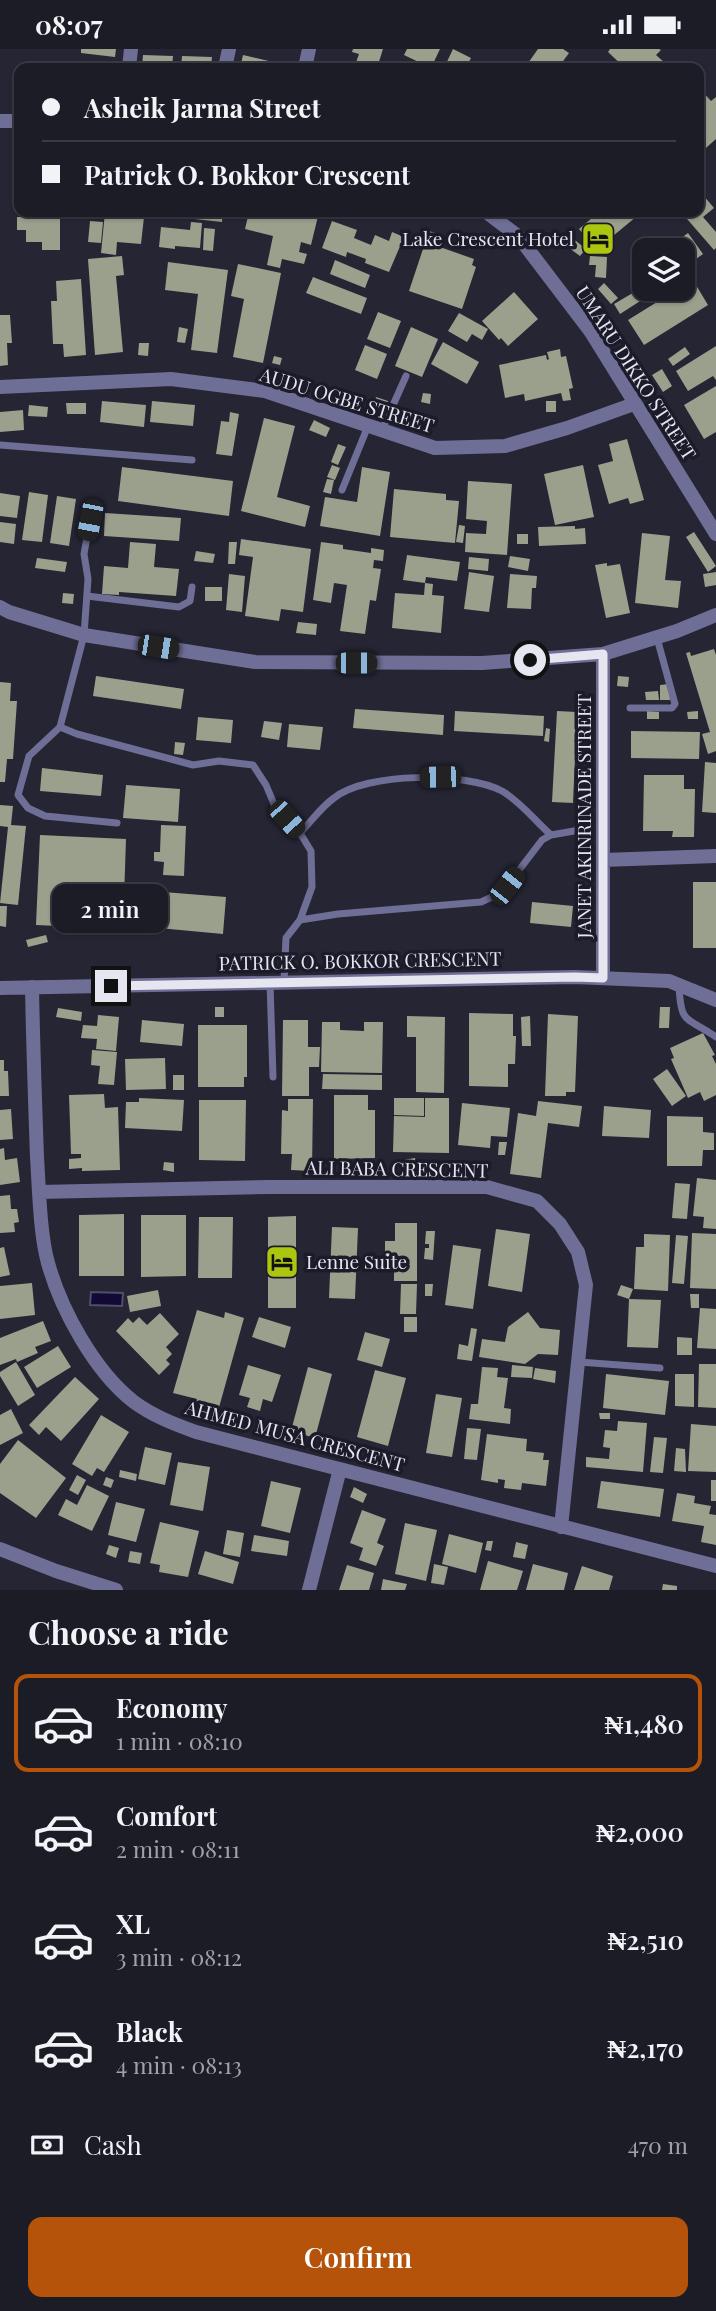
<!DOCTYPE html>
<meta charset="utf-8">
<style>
body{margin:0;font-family:"Playfair Display",serif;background:#292933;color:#f1f3f6;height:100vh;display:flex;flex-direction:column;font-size:26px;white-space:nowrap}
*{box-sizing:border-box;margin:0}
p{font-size:23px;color:#a0a1a7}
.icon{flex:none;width:38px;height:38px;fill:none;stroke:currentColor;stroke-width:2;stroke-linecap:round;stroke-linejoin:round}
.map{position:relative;height:1541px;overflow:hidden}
.details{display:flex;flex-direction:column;background:#1c1c27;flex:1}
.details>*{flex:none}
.hud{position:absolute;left:14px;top:14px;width:690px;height:154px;border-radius:14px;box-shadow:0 2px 5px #0004,0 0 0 2px #3a3a44;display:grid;align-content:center;height:154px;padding:0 28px;background:#1c1c27}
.buttons{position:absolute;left:632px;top:189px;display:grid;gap:14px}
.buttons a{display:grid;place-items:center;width:63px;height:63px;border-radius:14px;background:#1c1c27;box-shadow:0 2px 5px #0004,0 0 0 2px #3a3a44;font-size:35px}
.end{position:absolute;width:32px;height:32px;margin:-16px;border:9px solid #e6e6f1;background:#111;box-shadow:0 0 0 4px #111}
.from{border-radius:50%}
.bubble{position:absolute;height:49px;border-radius:14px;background:#1c1c27;box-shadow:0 2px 5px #0004,0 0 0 2px #3a3a44;font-size:23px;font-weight:600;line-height:49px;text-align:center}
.car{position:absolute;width:21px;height:42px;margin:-21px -10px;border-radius:9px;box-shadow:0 0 5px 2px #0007;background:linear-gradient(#222 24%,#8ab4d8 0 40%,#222 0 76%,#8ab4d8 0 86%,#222 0)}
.hud b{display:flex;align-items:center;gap:24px;height:66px;font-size:26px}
.hud b+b{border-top:2px solid #3a3a44}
.hud i{width:18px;height:18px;background:#f1f3f6}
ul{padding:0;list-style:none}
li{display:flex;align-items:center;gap:21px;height:98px;margin:0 14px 10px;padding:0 14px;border:4px solid transparent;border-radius:14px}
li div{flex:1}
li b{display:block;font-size:26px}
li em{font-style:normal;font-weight:600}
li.active{border-color:#b45309}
li>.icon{width:63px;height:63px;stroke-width:1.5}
h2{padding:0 28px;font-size:32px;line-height:84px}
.pay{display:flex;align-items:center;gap:18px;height:77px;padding:0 28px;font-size:26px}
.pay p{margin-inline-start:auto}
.cta{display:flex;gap:14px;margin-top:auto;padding:14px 28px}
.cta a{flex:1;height:80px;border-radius:14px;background:#b45309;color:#fff;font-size:28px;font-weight:600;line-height:80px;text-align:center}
.status{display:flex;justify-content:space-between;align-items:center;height:49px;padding:0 35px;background:#1c1c27;direction:ltr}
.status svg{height:19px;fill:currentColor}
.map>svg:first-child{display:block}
</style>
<div class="status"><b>08:07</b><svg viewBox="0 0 49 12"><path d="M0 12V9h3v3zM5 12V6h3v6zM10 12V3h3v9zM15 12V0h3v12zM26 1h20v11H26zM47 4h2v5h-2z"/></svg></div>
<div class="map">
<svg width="716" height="1541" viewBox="0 0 716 1541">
<rect width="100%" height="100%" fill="#252534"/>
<!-- water -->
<path fill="#120a35" stroke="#524c6d" stroke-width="2" d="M91,1243L123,1244L122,1257L90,1256Z"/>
<!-- building -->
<path fill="#9ba08d" d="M81,0H116L115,8L81,4Z
M353,0H383L377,19H354L359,5L352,3Z
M407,0H440L431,19L404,6Z
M453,0L471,9L466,19H444Z
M538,0H563L569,4L558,19H529L526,17Z
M610,0H659L661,1L656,6L665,14L660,19H625L608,3Z
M143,6L173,7L172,19H142Z
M243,6L277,14L276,19H240Z
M182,7L212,8L211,19H181Z
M80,14L109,17V19H80Z
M702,42L711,52L716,48V90L698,106V45Z
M698,140L714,159L703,168L716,183V199L714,201L681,163H698Z
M25,163H60V201H42V193H26V181H17V168H25Z
M105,163H132V167L144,168L141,195L117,193L116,206L101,204Z
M167,163H223L222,173L167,167Z
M249,163H319L311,196L301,193L299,203L307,205L304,215L282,210L280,219L267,216L273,187L245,180Z
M599,163H642L596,201L579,180Z
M90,172L103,173L101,194L88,193Z
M332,172L357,181L354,189L371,196L375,186L389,192L392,183L404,188L389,223L365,214L366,210L347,203L346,208L322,199Z
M191,173L202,174L200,199L175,197V200L159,198L161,178L190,181Z
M204,179L215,180L213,202L203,201Z
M429,182L441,186L437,197L474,210L472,216L476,218L462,260L409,242Z
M688,184L703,205L682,220V201H673L670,197Z
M571,188L586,200L580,207L565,196Z
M122,207L124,226L116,227L123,303L95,306L88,210Z
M590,207L607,208L606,229L595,228L596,216H589Z
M335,211L370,226L365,239L330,225Z
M168,213L228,221L217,304L191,301L198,245L165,241Z
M238,215L281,224L263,314L233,308L244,250L231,247Z
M313,228L367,249L361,265L306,244Z
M81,230L86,306L64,308L63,295H53L51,252H57L56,232Z
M693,231L708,256L644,296L628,271L678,240H682V237Z
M604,234L618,249L611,255L598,240Z
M643,238L648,247L620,265L614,255Z
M514,243L538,270L508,297L501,289L499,291L482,272Z
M378,263L401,272L390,299L367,290Z
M459,264L488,280L482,291L472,285L467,293L448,282Z
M0,266H10L12,294H7L8,316L0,317Z
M179,278L188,280L185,294L177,293Z
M411,278L438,290L422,328L395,317Z
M443,293L479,313L467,335L431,315Z
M139,294H149L148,307L138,306Z
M365,296L387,305L377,330L355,321Z
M716,297V331L713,327L688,342L676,322Z
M685,298L690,305L673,317L668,310Z
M560,300L561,308L566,307L573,339L569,340L571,351L563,352L561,344L525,352L524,345L505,349L499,316L546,306L547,311L549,310L547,303Z
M274,307L282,309L280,316L272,314Z
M662,320L672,337L663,343L652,326Z
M716,337V383L704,390L684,356Z
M423,344L431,345L430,355L421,353Z
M376,348L388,352L385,361L373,357Z
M102,352L146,356L144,378L100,373Z
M152,352L195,356L193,377L150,373Z
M546,352H556V363H546Z
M66,354H86V365H67Z
M29,356L48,358L47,368L28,367Z
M23,361L24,381L0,383V363Z
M230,363L239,365L232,407L216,405L221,372L229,373Z
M264,369L295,377L277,448L310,457L305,478L241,462Z
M314,371L330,379L326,388L309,381Z
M627,390L644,451L630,455L628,449L609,455L598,416L613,412L609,395Z
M338,395L346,398L338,416L331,413Z
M332,416L340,419L335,431L327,428Z
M583,416L594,468L555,476L544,425Z
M122,418L233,432L229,467L118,452Z
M362,418L390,423L380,487L320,477L325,448L357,453Z
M327,430L334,431L331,445L323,443Z
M468,432L512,435L507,506L465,503L466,484L486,485L487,472L466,470Z
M394,440L446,445V451L459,452L455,494L390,488Z
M29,443L48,446L42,493L22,491Z
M0,444L20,447L17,469L0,467Z
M57,447L76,450L69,497L50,494Z
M105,464L181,469L179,492L104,487Z
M0,473L16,475L14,495L0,493Z
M459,476L465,477L463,494L456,493Z
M575,477V480L585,479L586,495L539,497L538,478Z
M694,483L716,517L708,523L686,488Z
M642,484L670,487L665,531L681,532L678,559L635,554Z
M517,485H528V495H517Z
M241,490L311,500L303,563L281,560L279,572L245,567L253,508L239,506Z
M130,493L156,495L154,518L179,520L176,547L119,543V546L102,545L104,517L128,519Z
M229,493H237L235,515H228Z
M321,493L343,496V500L371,504V499L384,501L383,512L374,511L373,519L381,520L376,552L370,551L365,585L340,582L347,536L334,534L331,554L313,551Z
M196,502L215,505L213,514L194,512Z
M407,506L460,513L457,532L426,528L425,534L433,535L432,546L444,547L441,584L392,579L395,544L424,546L425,534L403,531Z
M510,507L530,510L528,522L508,518Z
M469,508L489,510L488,522L468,520Z
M37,509L67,513L65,523L35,519Z
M607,514V517L620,515L630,564L606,569L595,516Z
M469,523L494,527L489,563L464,560Z
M716,523V536L705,538L703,525Z
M229,525L245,527L242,563L226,561Z
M510,525L537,527L536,539H532L531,560L507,559Z
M205,538H222V552H205Z
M63,544L74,545L73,555L62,554Z
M298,573L317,575L316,586L296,584Z
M714,600L716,606V702L708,705L702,685L710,683L686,604L690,603L691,607Z
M96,627L184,640L181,660L93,647Z
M618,627L629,628L628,638L617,637Z
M0,633L11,634L10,652H17L13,710H7L5,733H0Z
M669,635L670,651H660V636Z
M658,642L659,651H646L645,643Z
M355,660L444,666L443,686L353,679Z
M455,662L544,667L543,687L454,682Z
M557,662L577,663L573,754L552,753Z
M647,662L659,663V670H647Z
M698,662V670H688L687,663Z
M198,668L233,671L231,694L196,691Z
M264,672L282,674L279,691L261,688Z
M289,675L323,678L320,701L287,698Z
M546,679L550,680L549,693L544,692Z
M631,682L700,683L699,710L631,709Z
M175,693L185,694L183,706L174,705Z
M705,713L716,714V764L702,763Z
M42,719L103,726L101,747L40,742Z
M644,726H684V740H695L694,788H672L673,782H643Z
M126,736L180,740L178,773L123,769Z
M0,756L13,757L11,776L26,777L18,856L0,854L8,778L0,777Z
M161,776L186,777L184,827L163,826L164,813L154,812V803H160Z
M40,786L126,790L123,880L36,876Z
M693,833H716V899H693Z
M151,842L226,848L223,885L148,878Z
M532,853L573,857L571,878L530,874Z
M0,857H7L6,878L0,877Z
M46,886L48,893L28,898L26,891Z
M215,958H224V968H215Z
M660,958H670L669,979H659Z
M58,959L82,963L81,972L56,968Z
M469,964L513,965V987H516L515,1015H508V1038L469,1037Z
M548,965L578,967L575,1043H566V1047H545Z
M98,966L119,968L116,1002L96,1000L97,990L81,989L83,976L97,977Z
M407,967L445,968L444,1044L416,1043V988H407Z
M530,967L531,997H522L521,968Z
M142,971L184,975L182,997L140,993Z
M283,971H308V998H320L319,1018H309V1047H282Z
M322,973H340V981L364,982V973H383L382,1024L321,1023Z
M198,976H247V1028H244V1038H198Z
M703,984L715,1006L712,1007L716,1015V1046L704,1052L700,1043L688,1049L671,1010L674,1009L670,999Z
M92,1001L117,1003L114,1036L98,1035L100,1017L91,1016Z
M165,1009L166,1040L126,1041L125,1010Z
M0,1011H4V1022H8L9,1047H0Z
M667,1020L686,1047L672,1057L653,1030Z
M323,1025L382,1026V1041L322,1040Z
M173,1026H184V1041H173Z
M104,1045L105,1059L118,1058L120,1121L82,1122V1119L69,1120V1110L81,1109V1105H71L69,1046Z
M334,1046H368V1061H375V1109L334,1110Z
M139,1049L184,1051L182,1082L125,1079L126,1053H139Z
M394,1049H424V1067L394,1066Z
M425,1049H449V1104L393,1103L394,1067L425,1068Z
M288,1050H313L312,1122L291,1121L292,1105H281L282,1061L288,1062Z
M199,1051H246L245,1112L199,1111Z
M538,1052L582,1057L579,1078L548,1074L541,1129L510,1125L518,1064L536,1067Z
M462,1054L510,1059L507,1088L491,1087L490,1099L458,1096Z
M604,1057L651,1061L649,1089L602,1087Z
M11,1060L13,1090L0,1091V1061Z
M667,1067L703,1068V1083L714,1084V1101H703L702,1117H667Z
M499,1093H507L505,1106H498Z
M4,1099L5,1111L17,1109L20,1133L0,1136V1100Z
M415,1109L417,1122L405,1123L403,1111Z
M164,1113L174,1114V1123L163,1121Z
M697,1129L716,1131V1180L703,1179L704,1168L693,1167Z
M675,1134L690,1135L687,1170L672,1169Z
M10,1146L11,1160H17L19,1173L14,1174L15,1183L0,1184V1147Z
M124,1165V1227H79V1166Z
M141,1166H186V1227L141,1228Z
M296,1167V1259H268V1168Z
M199,1168H233L232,1229H198Z
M395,1174H417V1232H394V1213H385V1192H395Z
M332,1178L358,1179L355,1250L329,1249Z
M496,1180L530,1185L522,1243L488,1237Z
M426,1182H435L433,1211L424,1210L425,1199H429V1195H425Z
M692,1184L716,1185V1240L690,1239Z
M644,1185L670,1186L668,1242L634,1240L636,1198H644Z
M676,1186L688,1187L684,1235L672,1234Z
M453,1196L481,1200L473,1260L445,1256Z
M4,1198L10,1226L0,1228V1199Z
M32,1234L35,1266L0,1270V1237Z
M401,1235H417L416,1265H400Z
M425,1235H433L432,1247H425Z
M621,1236L633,1240L629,1250L617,1246Z
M158,1241L161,1257L130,1263L127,1247Z
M690,1245H699V1259H691Z
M629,1250L661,1251L658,1299L627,1298Z
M700,1259L716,1260V1300L697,1299Z
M197,1261L224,1269L225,1263L244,1269L218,1362L195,1356L197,1350L173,1344Z
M528,1263L540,1279L560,1281L558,1306L538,1305L525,1315L479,1308L482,1290L505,1293L508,1278Z
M160,1264L179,1285L166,1298L172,1305L166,1311L170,1315L159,1326L116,1282L128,1269L133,1274L139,1268L147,1276Z
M259,1268L291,1278L285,1299L252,1288Z
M404,1268H417V1283H404Z
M43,1272L51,1292L35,1298L38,1304L17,1313L16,1310L0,1316V1289Z
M471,1279L477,1280L472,1312L457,1310L459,1295L468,1297Z
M365,1283L390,1290L382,1318L357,1311Z
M677,1288L692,1289V1306H677Z
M58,1297L71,1318L37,1339L24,1318Z
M16,1313L35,1346L18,1357L0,1327V1323Z
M699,1315H716V1359L698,1358Z
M248,1316L281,1326L272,1353L263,1350L260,1362L247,1358L250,1349L239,1346Z
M512,1316L533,1318L532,1329L511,1328Z
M308,1318L332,1325L315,1389L291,1382Z
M482,1318L498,1319L497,1328L508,1329L504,1359L511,1360L510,1375L469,1370L471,1355H478Z
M535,1319L556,1322L555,1334L533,1330Z
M375,1321L406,1329L388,1397L357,1388Z
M606,1325L669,1332L665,1366L603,1359Z
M675,1325H694V1358L675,1357Z
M75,1328L99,1350L61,1392L46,1378L39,1386L29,1376Z
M436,1345L462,1349L452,1408L426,1404Z
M11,1360L23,1384L0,1396V1366Z
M599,1364H610V1370H600Z
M101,1366L129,1383L104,1423L97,1419L92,1427L72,1415Z
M618,1372L647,1374L643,1423L586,1418V1408L609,1410L610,1399L603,1398L605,1381L617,1382Z
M691,1375L716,1377V1423L688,1422Z
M467,1379L481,1380L477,1411L464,1410Z
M487,1385L527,1390L526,1402L544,1404L543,1411H549L546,1437L522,1434L521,1441L504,1439L505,1431L498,1430V1434L481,1431Z
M654,1388L667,1389L663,1424L650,1423Z
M18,1391L66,1429L36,1469L0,1444V1415Z
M145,1398L172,1404L165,1436L138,1430Z
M676,1399L685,1400L686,1423L674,1422Z
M178,1413L210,1418L203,1462L170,1456Z
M120,1421L137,1425L136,1432L119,1428Z
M77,1426L86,1431L78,1446L69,1441Z
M106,1428L114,1431L111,1439L103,1436Z
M711,1431H716V1452H711Z
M271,1432L301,1439L290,1484L261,1477Z
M601,1432L664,1440L660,1468L597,1459Z
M87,1436L109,1447L92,1482L58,1466L66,1450L77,1456Z
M354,1438L367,1445L363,1454L350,1448Z
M677,1444L695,1447L694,1454L711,1457L709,1465L716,1466V1496L701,1493L704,1477L672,1472Z
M116,1453L145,1460L136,1493L108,1486Z
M362,1461L386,1470L377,1494L384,1497L376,1517L359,1511L363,1499L350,1494Z
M160,1473L199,1482L188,1528L159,1523L160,1516L150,1514Z
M405,1474L437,1481L426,1532L395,1525Z
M227,1481L244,1484L240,1508L223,1505Z
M449,1485L483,1494L476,1524L442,1515Z
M254,1486L289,1492L287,1507L251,1502Z
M487,1492H493L491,1502L485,1501Z
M516,1493L528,1496L525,1510L513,1508Z
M109,1496L119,1499L116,1509L106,1505Z
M130,1502L142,1504L140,1515L128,1513Z
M205,1502L239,1513L233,1535L198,1525Z
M488,1512L523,1522L517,1541H480Z
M434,1515L448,1518L444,1536L431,1534Z
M533,1515L568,1524L564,1541H526Z
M347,1516L374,1524L369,1541H339Z
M582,1517L613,1527L609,1541H574Z
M383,1530L407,1535L405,1541H381Z
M663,1535L677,1537V1541H662Z"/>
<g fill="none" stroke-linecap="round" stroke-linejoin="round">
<!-- service -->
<path stroke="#6f6e97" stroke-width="7" d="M382,381L406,327
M0,396L192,411
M342,441L368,377
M90,471L84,505L88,530L84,586L60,678L77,685L193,716L219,712L253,716L266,736L274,755L300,784L311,802L312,838L300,871L286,889L284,933
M87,547L179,558L190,552L192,538
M630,659H672L675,655L657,589
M60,678L29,707L18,746L28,759L45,767L117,774
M300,784C311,773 321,758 334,749C366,723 467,723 502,742C521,753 535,772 551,786
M300,871L338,865L481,853L494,847L507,837L542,791L551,786L574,782
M270,934L273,1028
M679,937C681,977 686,967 716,988
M579,1313L660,1319"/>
<!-- minor -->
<path stroke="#6f6e97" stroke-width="14" d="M129,19L131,0
M225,19L229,0
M305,19L309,0
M0,72H19
M486,163L518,187L591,283L716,485
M0,338L171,330L265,342L435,399L505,397L567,379L634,355
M0,558L9,563L84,586L255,613L482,614L603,605L677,582L716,566
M603,605V929
M603,811L716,807
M32,938C33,995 35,1052 37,1108C39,1139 40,1186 48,1214C61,1261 95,1323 134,1353C153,1367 174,1375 196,1383L716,1517
M0,939L575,928L669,932L716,951
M39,1143L270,1138H487L537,1152L560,1175L578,1203L586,1236L561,1478
M0,1500L56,1522L116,1541
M309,1541L340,1420"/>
</g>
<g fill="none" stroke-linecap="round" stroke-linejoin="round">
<!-- route -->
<path stroke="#e6e6f1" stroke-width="9" d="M111,937L575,928L603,929V605L530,611"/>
</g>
<!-- icons -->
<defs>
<symbol id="hotel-square" viewBox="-11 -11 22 22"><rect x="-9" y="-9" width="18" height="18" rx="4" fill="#acc610" stroke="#1b1b2a"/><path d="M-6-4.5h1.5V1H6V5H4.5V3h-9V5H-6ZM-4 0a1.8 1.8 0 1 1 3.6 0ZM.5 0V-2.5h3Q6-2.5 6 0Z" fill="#111"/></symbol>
</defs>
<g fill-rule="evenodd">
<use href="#hotel-square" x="579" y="171" width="38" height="38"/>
<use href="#hotel-square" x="263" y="1194" width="38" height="38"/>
</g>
<g text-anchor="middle" stroke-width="7" stroke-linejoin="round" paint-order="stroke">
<!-- poi labels -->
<g font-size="19" fill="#e6e6f1" stroke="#1b1b2a" text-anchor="end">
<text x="574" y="197">Lake Crescent Hotel</text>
<text x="306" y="1220" text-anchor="start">Lenne Suite</text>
</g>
<!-- street labels -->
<g font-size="19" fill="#e6e6f1" stroke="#1b1b2a">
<text transform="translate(636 324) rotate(57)" y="7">UMARU DIKKO STREET</text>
<text transform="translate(347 351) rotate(17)" y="7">AUDU OGBE STREET</text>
<text transform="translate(584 767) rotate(-90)" y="7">JANET AKINRINADE STREET</text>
<text transform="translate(360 912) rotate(-1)" y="7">PATRICK O. BOKKOR CRESCENT</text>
<text transform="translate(397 1120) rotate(1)" y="7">ALI BABA CRESCENT</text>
<text transform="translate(295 1387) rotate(15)" y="7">AHMED MUSA CRESCENT</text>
</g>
</g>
</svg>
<div class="buttons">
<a><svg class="icon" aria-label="layers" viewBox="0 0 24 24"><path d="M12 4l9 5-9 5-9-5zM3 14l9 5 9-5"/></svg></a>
</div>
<i class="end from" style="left:530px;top:611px"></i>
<i class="end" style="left:111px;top:937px"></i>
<div class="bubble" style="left:52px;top:835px;width:116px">2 min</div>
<i class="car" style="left:90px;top:471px;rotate:191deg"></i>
<i class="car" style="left:158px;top:598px;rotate:99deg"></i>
<i class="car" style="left:356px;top:614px;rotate:90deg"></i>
<i class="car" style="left:440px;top:728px;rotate:269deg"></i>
<i class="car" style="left:287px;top:770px;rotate:138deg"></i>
<i class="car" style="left:507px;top:837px;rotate:38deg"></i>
<div class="hud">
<b><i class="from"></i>Asheik Jarma Street</b>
<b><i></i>Patrick O. Bokkor Crescent</b>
</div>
</div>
<section class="details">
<h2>Choose a ride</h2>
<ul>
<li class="active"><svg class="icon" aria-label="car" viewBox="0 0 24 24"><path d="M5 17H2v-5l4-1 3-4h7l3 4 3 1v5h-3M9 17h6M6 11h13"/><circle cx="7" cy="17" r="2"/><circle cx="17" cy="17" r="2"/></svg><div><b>Economy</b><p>1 min · 08:10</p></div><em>₦1,480</em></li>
<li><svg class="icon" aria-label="car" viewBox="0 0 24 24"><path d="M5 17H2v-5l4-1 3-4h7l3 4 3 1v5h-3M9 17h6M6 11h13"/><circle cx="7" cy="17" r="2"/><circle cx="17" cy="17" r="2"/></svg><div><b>Comfort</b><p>2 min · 08:11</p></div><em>₦2,000</em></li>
<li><svg class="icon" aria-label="car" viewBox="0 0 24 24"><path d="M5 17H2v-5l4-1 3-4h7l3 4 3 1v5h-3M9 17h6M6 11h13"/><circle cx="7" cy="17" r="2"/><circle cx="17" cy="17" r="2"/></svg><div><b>XL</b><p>3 min · 08:12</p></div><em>₦2,510</em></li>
<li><svg class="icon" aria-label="car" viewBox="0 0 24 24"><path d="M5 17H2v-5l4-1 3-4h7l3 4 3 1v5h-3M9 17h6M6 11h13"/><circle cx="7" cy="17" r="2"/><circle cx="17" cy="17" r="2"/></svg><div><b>Black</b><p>4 min · 08:13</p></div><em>₦2,170</em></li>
</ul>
<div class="pay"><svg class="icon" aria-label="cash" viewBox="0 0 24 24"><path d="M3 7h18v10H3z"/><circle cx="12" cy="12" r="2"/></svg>Cash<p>470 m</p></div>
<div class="cta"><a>Confirm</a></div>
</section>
